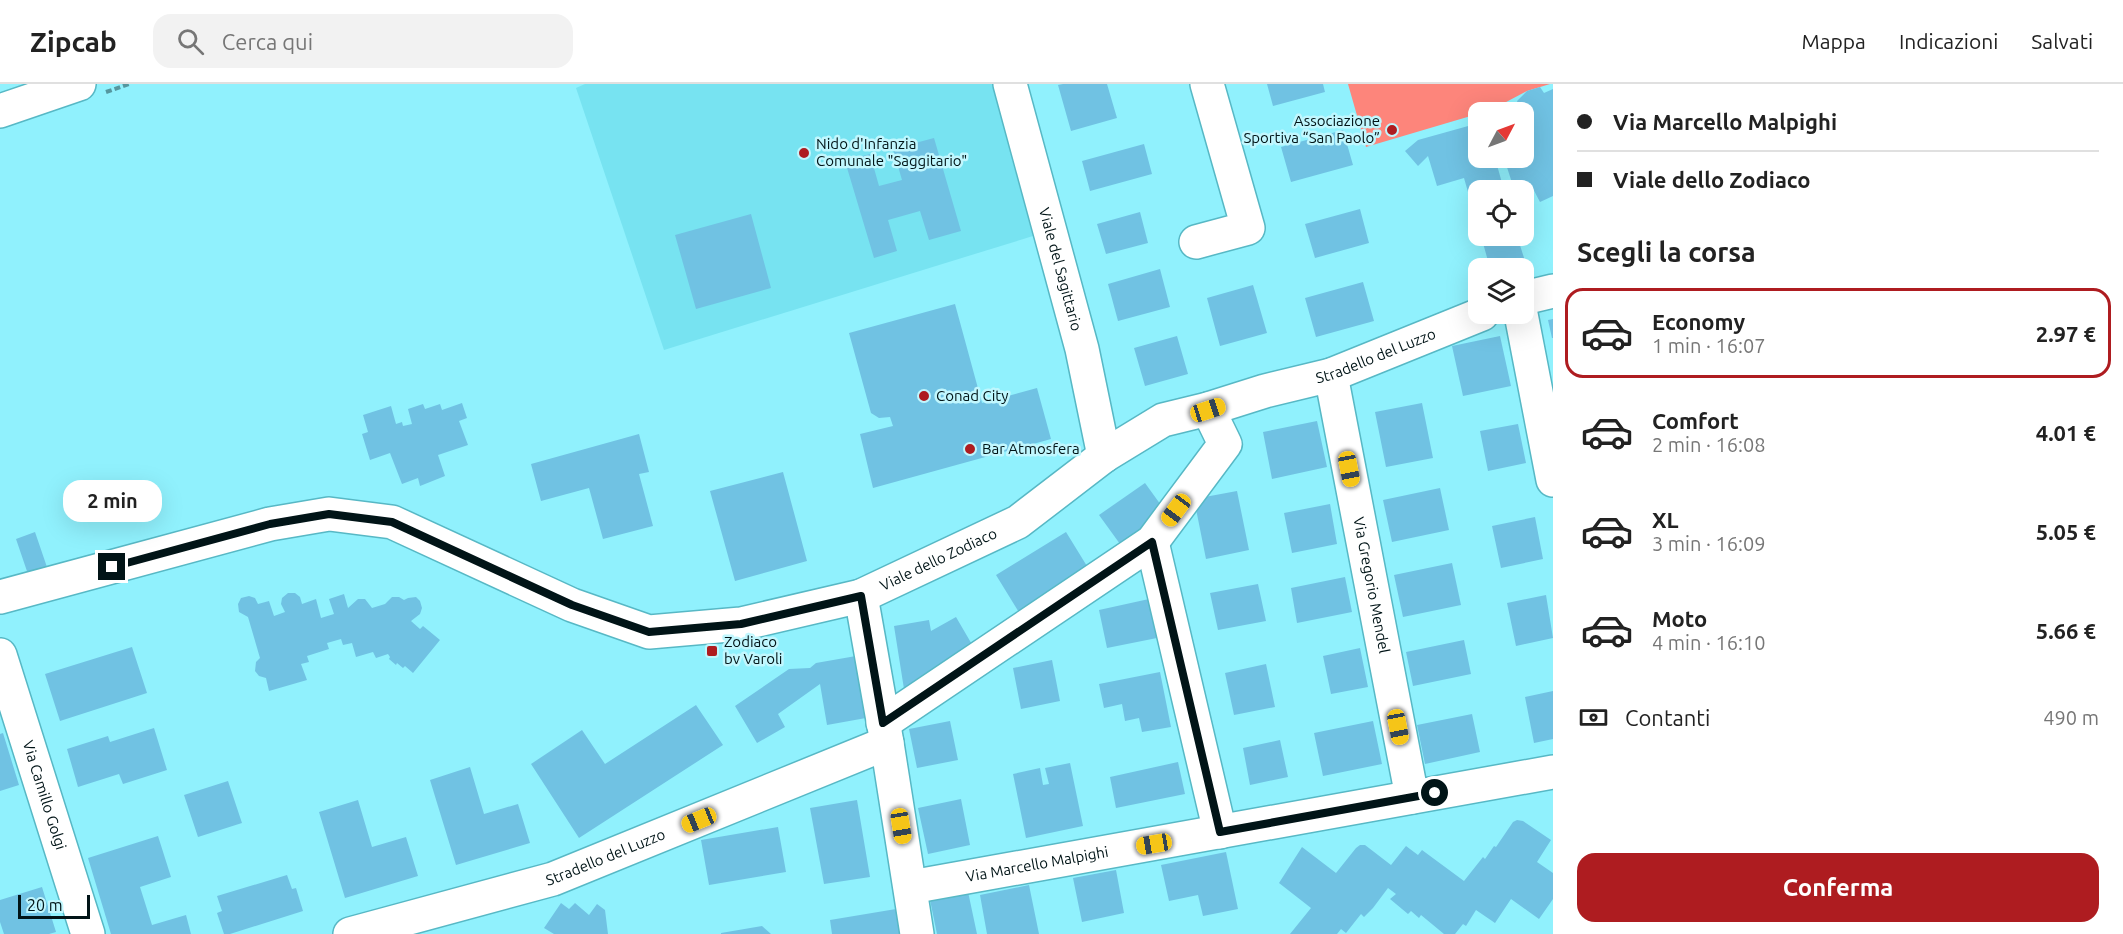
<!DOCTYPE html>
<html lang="it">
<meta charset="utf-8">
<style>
body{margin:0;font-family:Ubuntu,sans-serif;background:#f2f2f2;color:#222;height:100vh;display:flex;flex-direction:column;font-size:22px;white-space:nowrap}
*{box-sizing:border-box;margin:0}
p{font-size:20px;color:#767676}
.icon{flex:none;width:33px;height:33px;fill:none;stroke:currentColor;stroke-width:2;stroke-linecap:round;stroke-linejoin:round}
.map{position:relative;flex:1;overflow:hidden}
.drawer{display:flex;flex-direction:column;background:#fff;width:570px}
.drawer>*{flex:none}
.guide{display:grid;align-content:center;height:132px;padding:0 24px;background:#fff}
.needle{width:39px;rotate:49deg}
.tools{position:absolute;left:1468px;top:18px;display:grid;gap:12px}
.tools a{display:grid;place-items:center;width:66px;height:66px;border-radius:12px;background:#fff;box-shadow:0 6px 24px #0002;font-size:30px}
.scale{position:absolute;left:18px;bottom:15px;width:72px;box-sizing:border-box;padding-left:6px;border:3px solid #011417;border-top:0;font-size:16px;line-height:21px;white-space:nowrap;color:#011417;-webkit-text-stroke:4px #c1f7fe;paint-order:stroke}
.end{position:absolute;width:27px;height:27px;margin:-14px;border:8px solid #011417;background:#fff;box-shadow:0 0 0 3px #fff}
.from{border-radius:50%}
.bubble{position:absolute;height:42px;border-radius:18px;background:#fff;box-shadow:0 6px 24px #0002;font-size:20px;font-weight:700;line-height:42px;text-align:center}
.car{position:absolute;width:18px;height:36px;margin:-18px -9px;border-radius:8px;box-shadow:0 0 4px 2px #0007;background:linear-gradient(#f5c518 24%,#345 0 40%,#f5c518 0 76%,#345 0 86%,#f5c518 0)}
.guide b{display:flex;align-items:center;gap:21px;height:57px;font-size:22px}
.guide b+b{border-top:2px solid #e0e0e0}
.guide i{width:15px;height:15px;background:#222}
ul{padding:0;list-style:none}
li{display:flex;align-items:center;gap:18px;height:90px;margin:0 12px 9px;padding:0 12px;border:3px solid transparent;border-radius:18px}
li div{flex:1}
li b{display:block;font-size:22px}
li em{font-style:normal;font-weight:700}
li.current{border-color:#ae1c20}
li>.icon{width:54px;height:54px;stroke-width:1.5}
h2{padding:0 24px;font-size:27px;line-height:72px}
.pay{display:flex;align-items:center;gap:15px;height:66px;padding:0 24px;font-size:22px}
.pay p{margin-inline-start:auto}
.primary-button{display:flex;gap:12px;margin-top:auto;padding:12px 24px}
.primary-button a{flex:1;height:69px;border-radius:18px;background:#ae1c20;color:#fff;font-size:24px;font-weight:700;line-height:69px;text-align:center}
header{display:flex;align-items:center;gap:36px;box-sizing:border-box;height:84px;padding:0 30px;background:#fff;border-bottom:2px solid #e0e0e0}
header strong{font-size:28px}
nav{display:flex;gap:33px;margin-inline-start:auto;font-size:21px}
.search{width:420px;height:54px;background:#f2f2f2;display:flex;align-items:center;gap:15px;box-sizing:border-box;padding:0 21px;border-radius:18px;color:#767676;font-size:22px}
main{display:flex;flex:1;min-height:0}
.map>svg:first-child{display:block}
</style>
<header>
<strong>Zipcab</strong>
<div class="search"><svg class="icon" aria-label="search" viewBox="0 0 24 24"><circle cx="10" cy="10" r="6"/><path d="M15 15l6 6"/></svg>Cerca qui</div>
<nav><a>Mappa</a><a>Indicazioni</a><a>Salvati</a></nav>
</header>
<main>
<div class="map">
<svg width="1553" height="850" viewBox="0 0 1553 850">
<rect width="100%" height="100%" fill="#90f1fd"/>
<!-- built -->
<path fill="#77e3f1" d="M585,0H992L1033,152L664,266L576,4Z"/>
<!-- green -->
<path fill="#fd857b" d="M1348,0H1550L1527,7L1491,26L1366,63Z"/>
<!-- building -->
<path fill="#70c2e3" d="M1063,0H1107L1117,34L1071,47L1058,1Z
M1267,0H1323L1325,8L1273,22Z
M1540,3L1544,9L1553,5V112L1540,118L1530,99L1514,105L1504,74H1524V28H1509L1519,23L1517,17L1527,7Z
M1479,39V74H1495L1504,106H1479L1478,143L1464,94L1437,102L1428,72L1418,82L1405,67L1418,56Z
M1343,46L1353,81L1291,98L1281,63Z
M934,54L961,147L929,156L920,127L888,136L897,167L874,174L845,77L870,70L879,102L902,96L893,65Z
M1144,60L1152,90L1090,107L1082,77Z
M1360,125L1369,159L1315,174L1305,140Z
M1140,128L1148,159L1106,170L1097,140Z
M751,130L771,204L696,225L675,151Z
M1481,152H1517L1526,180L1510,184H1490Z
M1160,185L1170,223L1118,237L1108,200Z
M1363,198L1374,237L1316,253L1305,214Z
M1253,201L1267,249L1220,262L1207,214Z
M955,220L982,319L1037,304L1051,355L873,404L860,350L893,342L890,333L879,334L871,329L849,249Z
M1553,235V254H1552L1548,236Z
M1177,252L1188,290L1145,302L1134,264Z
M1500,252L1511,302L1463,312L1452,262Z
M462,319L467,334L459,337L468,361L438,371L445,392L420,402L418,394L402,400L390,369L370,376L362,350L368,348L363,331L391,322L396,340L402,338L403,342L412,340L408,325L423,320L425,325L440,320L442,326Z
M1422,319L1433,374L1386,383L1375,328Z
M1317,337L1327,383L1272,395L1263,348Z
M1518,340L1526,379L1488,387L1480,347Z
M639,350L649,388L639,390L653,442L603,455L589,404L541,417L531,380Z
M783,388L807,477L735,497L710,407Z
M1145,399L1166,428L1120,460L1099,431Z
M1440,404L1449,446L1392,458L1383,416Z
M1237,407L1249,466L1206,475L1194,415Z
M1330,420L1337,460L1292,469L1284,429Z
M1535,433L1543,475L1501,484L1492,442Z
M35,448L49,489L30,496L16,455Z
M1066,448L1090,487L1020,530L996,491Z
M1452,479L1461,521L1403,533L1394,491Z
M1345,493L1352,528L1297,539L1291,504Z
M1258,500L1266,537L1218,546L1210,509Z
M288,509H295L300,513L302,520L316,515L321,534L334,530L329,515L344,510L348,524L358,515H365L372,524L385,520L392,513H399L404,516L408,514L416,513L420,517L422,524L420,530L411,537L420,545L423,542L440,556L413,589L405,582L403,584L397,579L396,581L389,575L390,573L388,570L376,574L373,568L356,573L352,559L343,561L341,555L327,559L329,565L307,572L309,578L301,580L307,596L269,607L266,594L259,592L255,587L256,578L260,574L248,533L239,528L238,520L241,514L249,512L255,514L258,520L269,517L274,532L285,528L281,520L282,514Z
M1546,511L1553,554L1516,562L1507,519Z
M1149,515L1157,554L1107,564L1099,526Z
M956,533L977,569L921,602L904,605L894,542L929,536L931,547Z
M1464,556L1471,590L1413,602L1406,568Z
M132,563L147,609L60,637L45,590Z
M1360,564L1368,603L1331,610L1323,572Z
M856,572L866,634L827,641L820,600L778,630L785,643L757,659L735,622L789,585L810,584L816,579Z
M1052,576L1060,617L1021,625L1013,584Z
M1266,580L1275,623L1234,631L1225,589Z
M1160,588L1171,643L1142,648L1139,634L1125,637L1122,620L1104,624L1099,600Z
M1553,607V655L1534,659L1525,613Z
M696,621L723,661L579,754L531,680L582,646L605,680Z
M1472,630L1480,668L1425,680L1417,641Z
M950,637L958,676L917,684L909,645Z
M1373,637L1382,680L1323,692L1314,649Z
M154,644L167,686L123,700L119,690L78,703L67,665L108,652L110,658Z
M3,649L19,701L0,707V650Z
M1280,656L1288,693L1250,701L1243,664Z
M1178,678L1185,710L1116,724L1110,693Z
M1070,679L1083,742L1026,754L1013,690L1040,684L1043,701L1049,700L1045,684Z
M470,683L484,730L518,720L530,759L456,781L430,696Z
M228,697L242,739L198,753L184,711Z
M961,715L970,761L928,770L918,724Z
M358,716L372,763L406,753L418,792L345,814L319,728Z
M857,716L870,793L824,800L810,724Z
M1517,736L1523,737L1551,756L1537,778L1553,789V815L1539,835L1511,815L1495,839L1476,826L1466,842L1463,840L1455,850H1444L1421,831L1419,834L1411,827L1408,830L1390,815L1396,810L1388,804L1373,824L1364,833L1361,830L1346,849L1341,845L1337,850H1290L1311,824L1279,799L1302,763L1336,789L1356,764L1360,761H1365L1391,781L1406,762L1418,771L1422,766L1464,797L1483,773L1485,775L1494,762L1496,763L1513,738Z
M778,743L786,788L709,801L701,756Z
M158,752L171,793L140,803L152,841L186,831L191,850H111L88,774Z
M1226,768L1238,825L1203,832L1198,811L1169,817L1161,781Z
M1116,786L1124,829L1082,838L1073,794Z
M287,791L292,805L296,804L303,827L230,850H224L217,829L222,827L217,812Z
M1029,801L1039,850H987L980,811Z
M42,803L56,848L49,850H4L0,838V816Z
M967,803L977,850H937L929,811Z
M561,819L569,825L575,819L589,831L597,820L605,826L608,850H554L544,844Z
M896,825L900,850H832L830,836Z
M762,842L771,850H721V849Z"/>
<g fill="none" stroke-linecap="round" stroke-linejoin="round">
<defs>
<g id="minor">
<path id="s1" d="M1010,0L1082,265L1104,372"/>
<path d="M0,27L79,0"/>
<path d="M1196,158L1248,144L1207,0"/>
<path d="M1524,214L1553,207"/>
<path d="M1521,230L1553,396"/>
<path id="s2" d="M1331,291L1412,713"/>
<path d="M1152,458L1220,748"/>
<path d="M861,512L887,659L917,850"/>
<path id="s3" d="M0,513L270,440L329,430L392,438L572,521L649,548L741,540L861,512L1018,438L1104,372L1163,336L1208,325L1265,307L1331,291L1482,230"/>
<path id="s4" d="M0,571L88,850"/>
<path d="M883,639L1152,458L1225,360L1208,325"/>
<path id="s5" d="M911,803L1553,688"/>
<path id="s6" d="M350,850L553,795L887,659"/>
</g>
</defs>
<!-- minor casing -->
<use href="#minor" stroke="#57b8c5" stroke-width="36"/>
<!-- path -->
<path stroke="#55979f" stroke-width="4" stroke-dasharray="6 3" stroke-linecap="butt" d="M106,8L129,0"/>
<!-- minor -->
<use href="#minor" stroke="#fff" stroke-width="33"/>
</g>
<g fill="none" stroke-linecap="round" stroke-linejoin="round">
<!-- route -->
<path stroke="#011417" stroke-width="8" d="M112,483L270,440L329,430L392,438L572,521L649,548L741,540L861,512L883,639L1152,458L1220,748L1435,709"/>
</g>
<!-- markers -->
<g fill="#ae1c20" stroke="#c1f7fe" stroke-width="2">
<circle cx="1392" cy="46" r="6"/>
<circle cx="804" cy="69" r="6"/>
<circle cx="924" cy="312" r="6"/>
<circle cx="970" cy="365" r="6"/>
<rect x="706" y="561" width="12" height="12" rx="3"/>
</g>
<g text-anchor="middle" stroke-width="5" stroke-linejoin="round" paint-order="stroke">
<!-- poi labels -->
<g font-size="15" fill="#011417" stroke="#c1f7fe" text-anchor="start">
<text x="1380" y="42" text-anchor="end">Associazione<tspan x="1380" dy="17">Sportiva “San Paolo”</tspan></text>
<text x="816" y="65">Nido d'Infanzia<tspan x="816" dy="17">Comunale "Saggitario"</tspan></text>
<text x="936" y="317">Conad City</text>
<text x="982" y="370">Bar Atmosfera</text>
<text x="724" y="563">Zodiaco<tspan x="724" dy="17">bv Varoli</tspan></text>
</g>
<!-- street labels -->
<g font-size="15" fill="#011417" stroke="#c1f7fe">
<text dy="5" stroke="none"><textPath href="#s1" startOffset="192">Viale del Sagittario</textPath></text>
<text dy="5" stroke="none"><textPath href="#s3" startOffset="1472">Stradello del Luzzo</textPath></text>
<text dy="5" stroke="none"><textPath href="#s3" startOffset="984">Viale dello Zodiaco</textPath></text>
<text dy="5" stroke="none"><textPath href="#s2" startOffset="214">Via Gregorio Mendel</textPath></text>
<text dy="5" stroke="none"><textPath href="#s4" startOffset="147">Via Camillo Golgi</textPath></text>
<text dy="5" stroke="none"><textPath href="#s6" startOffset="267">Stradello del Luzzo</textPath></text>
<text dy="5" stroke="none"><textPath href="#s5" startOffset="128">Via Marcello Malpighi</textPath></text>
</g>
</g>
</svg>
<div class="tools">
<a><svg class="needle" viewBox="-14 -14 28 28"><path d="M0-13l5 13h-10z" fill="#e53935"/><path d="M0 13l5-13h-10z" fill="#767676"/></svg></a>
<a><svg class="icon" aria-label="locate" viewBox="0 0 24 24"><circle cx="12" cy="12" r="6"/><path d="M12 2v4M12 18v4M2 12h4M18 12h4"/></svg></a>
<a><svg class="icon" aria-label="layers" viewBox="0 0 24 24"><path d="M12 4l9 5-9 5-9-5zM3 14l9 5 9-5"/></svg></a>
</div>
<div class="scale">20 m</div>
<i class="end from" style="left:1435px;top:709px"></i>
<i class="end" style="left:112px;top:483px"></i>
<div class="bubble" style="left:63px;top:396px;width:99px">2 min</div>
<i class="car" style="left:1208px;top:326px;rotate:72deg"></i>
<i class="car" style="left:1349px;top:385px;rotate:169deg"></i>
<i class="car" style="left:1176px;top:426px;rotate:217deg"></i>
<i class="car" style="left:1398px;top:643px;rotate:169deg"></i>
<i class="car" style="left:699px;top:736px;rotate:248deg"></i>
<i class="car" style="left:901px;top:742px;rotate:171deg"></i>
<i class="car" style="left:1154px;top:760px;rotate:260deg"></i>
</div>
<section class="drawer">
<div class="guide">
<b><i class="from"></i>Via Marcello Malpighi</b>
<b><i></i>Viale dello Zodiaco</b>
</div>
<h2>Scegli la corsa</h2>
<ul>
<li class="current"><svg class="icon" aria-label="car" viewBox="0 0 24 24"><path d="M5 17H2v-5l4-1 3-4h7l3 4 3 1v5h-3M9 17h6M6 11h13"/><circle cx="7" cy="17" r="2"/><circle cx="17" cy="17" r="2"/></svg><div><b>Economy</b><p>1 min · 16:07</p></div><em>2.97 €</em></li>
<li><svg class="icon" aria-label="car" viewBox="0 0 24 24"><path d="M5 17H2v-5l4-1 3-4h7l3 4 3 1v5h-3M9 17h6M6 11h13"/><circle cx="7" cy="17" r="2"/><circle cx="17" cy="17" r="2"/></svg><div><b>Comfort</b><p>2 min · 16:08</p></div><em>4.01 €</em></li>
<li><svg class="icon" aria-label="car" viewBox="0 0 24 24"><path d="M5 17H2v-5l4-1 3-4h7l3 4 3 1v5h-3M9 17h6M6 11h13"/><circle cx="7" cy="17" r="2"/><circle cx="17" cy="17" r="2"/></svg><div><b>XL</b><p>3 min · 16:09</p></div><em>5.05 €</em></li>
<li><svg class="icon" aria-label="car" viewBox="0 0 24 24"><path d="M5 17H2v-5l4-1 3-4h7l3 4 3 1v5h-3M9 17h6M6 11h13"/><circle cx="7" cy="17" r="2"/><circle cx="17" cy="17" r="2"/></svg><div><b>Moto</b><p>4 min · 16:10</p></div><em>5.66 €</em></li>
</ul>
<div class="pay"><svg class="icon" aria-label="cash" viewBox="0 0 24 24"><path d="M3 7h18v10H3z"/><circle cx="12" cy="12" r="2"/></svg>Contanti<p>490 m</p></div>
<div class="primary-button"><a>Conferma</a></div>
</section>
</main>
